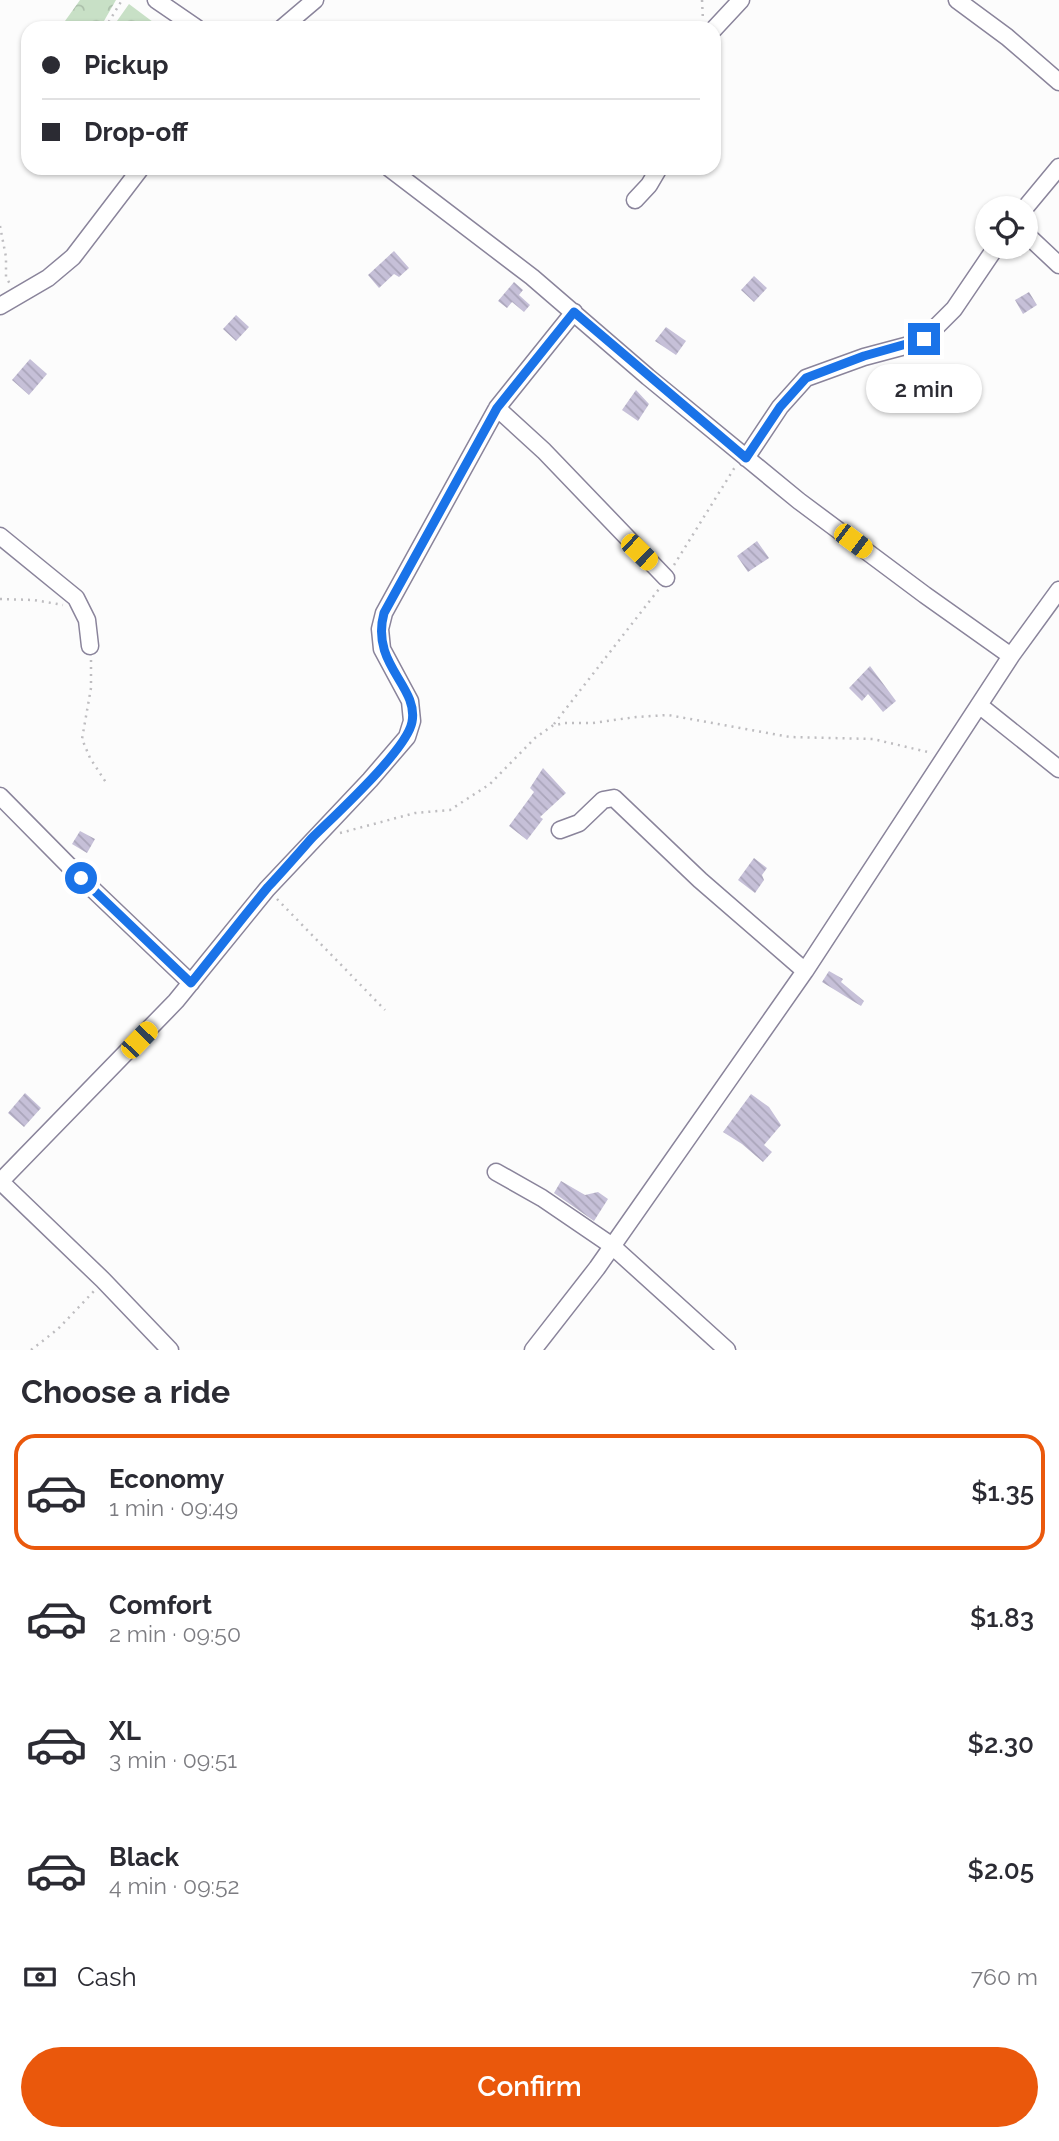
<!DOCTYPE html>
<meta charset="utf-8">
<style>
body{margin:0;font-family:Raleway,sans-serif;background:#f7f7f7;color:#2b2b33;height:100vh;display:flex;flex-direction:column;font-size:26px;white-space:nowrap}
*{box-sizing:border-box;margin:0}
p{font-size:23px;color:#7c7c81}
.icon{flex:none;width:38px;height:38px;fill:none;stroke:currentColor;stroke-width:2;stroke-linecap:round;stroke-linejoin:round}
.map{position:relative;height:1350px;overflow:hidden}
.side{display:flex;flex-direction:column;background:#fff;flex:1}
.side>*{flex:none}
.banner{position:absolute;left:21px;top:21px;width:700px;height:154px;border-radius:21px;box-shadow:0 2px 5px #0004;display:grid;align-content:center;height:154px;padding:0 21px;background:#fff}
.tools{position:absolute;left:975px;top:196px;display:grid;gap:14px}
.tools a{display:grid;place-items:center;width:63px;height:63px;border-radius:50%;background:#fff;box-shadow:0 2px 5px #0004;font-size:35px}
.end{position:absolute;width:32px;height:32px;margin:-16px;border:9px solid #1a73e8;background:#fff;box-shadow:0 0 0 4px #fff}
.from{border-radius:50%}
.bubble{position:absolute;height:49px;border-radius:24px;background:#fff;box-shadow:0 2px 5px #0004;font-size:23px;font-weight:600;line-height:49px;text-align:center}
.car{position:absolute;width:21px;height:42px;margin:-21px -10px;border-radius:9px;box-shadow:0 0 5px 2px #0007;background:linear-gradient(#f5c518 24%,#345 0 40%,#f5c518 0 76%,#345 0 86%,#f5c518 0)}
.banner b{display:flex;align-items:center;gap:24px;height:66px;font-size:26px}
.banner b+b{border-top:2px solid #e1e1e2}
.banner i{width:18px;height:18px;background:#2b2b33}
ul{padding:0;list-style:none}
li{display:flex;align-items:center;gap:21px;height:116px;margin:0 14px 10px;padding:0 7px;border:4px solid transparent;border-radius:21px}
li div{flex:1}
li b{display:block;font-size:26px}
li em{font-style:normal;font-weight:600}
li.on{border-color:#ea580c}
li>.icon{width:63px;height:63px;stroke-width:1.5}
h2{padding:0 21px;font-size:32px;line-height:84px}
.pay{display:flex;align-items:center;gap:18px;height:77px;padding:0 21px;font-size:26px}
.pay p{margin-inline-start:auto}
.action{display:flex;gap:14px;margin-top:auto;padding:14px 21px}
.action a{flex:1;height:80px;border-radius:42px;background:#ea580c;color:#fff;font-size:28px;font-weight:600;line-height:80px;text-align:center}
.map>svg:first-child{display:block}
</style>
<div class="map">
<svg width="1059" height="1350" viewBox="0 0 1059 1350">
<defs>
<pattern id="forest-crowns" width="20" height="18" patternUnits="userSpaceOnUse" patternTransform="scale(1.75)"><rect width="20" height="18" fill="#c8e0c6"/><path d="M2 6a3 3 0 1 1 6 0M12 15a3 3 0 1 1 6 0" fill="none" stroke="#acc0ab"/></pattern>
<pattern id="building-back-hatch" width="6" height="6" patternUnits="userSpaceOnUse" patternTransform="scale(1.75)"><rect width="6" height="6" fill="#c6c0d8"/><path d="M-1 5l2 2M0 0l6 6M5-1l2 2" fill="none" stroke="#aaa5ba"/></pattern>
</defs>
<rect width="100%" height="100%" fill="#fcfcfc"/>
<!-- forest -->
<path fill="url(#forest-crowns)" d="M80,0H116L100,28H60Z
M129,4L161,28H112Z"/>
<!-- building -->
<path fill="url(#building-back-hatch)" d="M394,251L409,268L399,277L394,274L379,288L368,275Z
M754,276L767,288L754,302L741,290Z
M514,282L523,290L519,295L530,305L524,312L512,302L507,308L498,301Z
M1029,292L1037,305L1023,314L1015,300Z
M236,315L249,327L236,341L223,329Z
M666,327L686,341L676,355L655,341Z
M30,359L47,374L29,395L12,380Z
M636,390L649,404L638,421L622,410Z
M757,541L769,558L748,572L737,556Z
M870,666L896,701L883,712L868,694L862,701L849,688Z
M543,768L566,793L540,817L543,819L527,840L509,826L534,792L530,788Z
M80,831L95,839L87,853L72,844Z
M754,858L767,868L762,875L764,880L755,893L738,880Z
M829,971L843,979L841,982L864,1001L861,1006L822,982Z
M25,1093L41,1108L24,1127L8,1113Z
M751,1094L769,1107L781,1125L764,1145L772,1152L763,1162L742,1144L723,1132Z
M561,1181L585,1195L598,1192L608,1199L594,1221L554,1193Z"/>
<g fill="none" stroke-linecap="round" stroke-linejoin="round">
<defs>
<path id="minor" d="M156,0L197,28
M957,0L1007,37L1059,82
M282,28L315,0
M714,29L741,0
M389,168L532,277L648,377L799,501L925,595L1011,656
M635,200L649,185L659,168
M1025,208L1059,167
M1026,234L1059,265
M0,306L48,278L73,257L141,168
M497,408L544,451L666,578
M746,458L780,407L806,378L864,357L909,345L924,339L954,309L996,247
M0,536L76,598L87,620L90,646
M979,705L1059,769
M0,796L81,878L191,983
M560,830L579,823L603,800L614,798L700,880L805,971
M496,1172L542,1198L611,1245L727,1350
M0,1181L103,1280L170,1350
M0,1182L176,1001L267,889L370,780L407,737L412,721L410,701L382,649L380,629L384,613L497,408L574,312
M533,1350L597,1268L805,971L1011,656L1059,590"/>
</defs>
<!-- minor casing -->
<use href="#minor" stroke="#8a849b" stroke-width="19"/>
<!-- path -->
<path stroke="#bebdc0" stroke-width="2.5" stroke-dasharray="2 5" stroke-linecap="butt" d="M702,0L703,21
M105,28L122,0
M0,226L6,257V277L10,284
M674,565L735,467
M0,599L34,600L63,605
M91,660V688L82,739L90,758L107,784
M554,724L659,589
M340,833L415,813L450,810L490,784L535,738L552,726L564,723H593L636,717L668,715L790,737L873,739L932,753
M277,899L385,1010
M31,1350L58,1329L95,1290"/>
<!-- minor -->
<use href="#minor" stroke="#fff" stroke-width="16"/>
</g>
<g fill="none" stroke-linecap="round" stroke-linejoin="round">
<!-- route -->
<path stroke="#1a73e8" stroke-width="9" d="M81,878L191,983C217,951 242,918 268,887C283,871 297,855 311,839C334,816 407,750 412,722C419,686 370,665 384,613L497,408L574,312L746,458L780,407L806,378L864,356L924,339"/>
</g>
</svg>
<div class="tools">
<a><svg class="icon" aria-label="locate" viewBox="0 0 24 24"><circle cx="12" cy="12" r="6"/><path d="M12 2v4M12 18v4M2 12h4M18 12h4"/></svg></a>
</div>
<i class="end from" style="left:81px;top:878px"></i>
<i class="end" style="left:924px;top:339px"></i>
<div class="bubble" style="left:866px;top:364px;width:116px">2 min</div>
<i class="car" style="left:853px;top:541px;rotate:127deg"></i>
<i class="car" style="left:639px;top:552px;rotate:134deg"></i>
<i class="car" style="left:139px;top:1040px;rotate:44deg"></i>
<div class="banner">
<b><i class="from"></i>Pickup</b>
<b><i></i>Drop-off</b>
</div>
</div>
<section class="side">
<h2>Choose a ride</h2>
<ul>
<li class="on"><svg class="icon" aria-label="car" viewBox="0 0 24 24"><path d="M5 17H2v-5l4-1 3-4h7l3 4 3 1v5h-3M9 17h6M6 11h13"/><circle cx="7" cy="17" r="2"/><circle cx="17" cy="17" r="2"/></svg><div><b>Economy</b><p>1 min · 09:49</p></div><em>$1.35</em></li>
<li><svg class="icon" aria-label="car" viewBox="0 0 24 24"><path d="M5 17H2v-5l4-1 3-4h7l3 4 3 1v5h-3M9 17h6M6 11h13"/><circle cx="7" cy="17" r="2"/><circle cx="17" cy="17" r="2"/></svg><div><b>Comfort</b><p>2 min · 09:50</p></div><em>$1.83</em></li>
<li><svg class="icon" aria-label="car" viewBox="0 0 24 24"><path d="M5 17H2v-5l4-1 3-4h7l3 4 3 1v5h-3M9 17h6M6 11h13"/><circle cx="7" cy="17" r="2"/><circle cx="17" cy="17" r="2"/></svg><div><b>XL</b><p>3 min · 09:51</p></div><em>$2.30</em></li>
<li><svg class="icon" aria-label="car" viewBox="0 0 24 24"><path d="M5 17H2v-5l4-1 3-4h7l3 4 3 1v5h-3M9 17h6M6 11h13"/><circle cx="7" cy="17" r="2"/><circle cx="17" cy="17" r="2"/></svg><div><b>Black</b><p>4 min · 09:52</p></div><em>$2.05</em></li>
</ul>
<div class="pay"><svg class="icon" aria-label="cash" viewBox="0 0 24 24"><path d="M3 7h18v10H3z"/><circle cx="12" cy="12" r="2"/></svg>Cash<p>760 m</p></div>
<div class="action"><a>Confirm</a></div>
</section>
